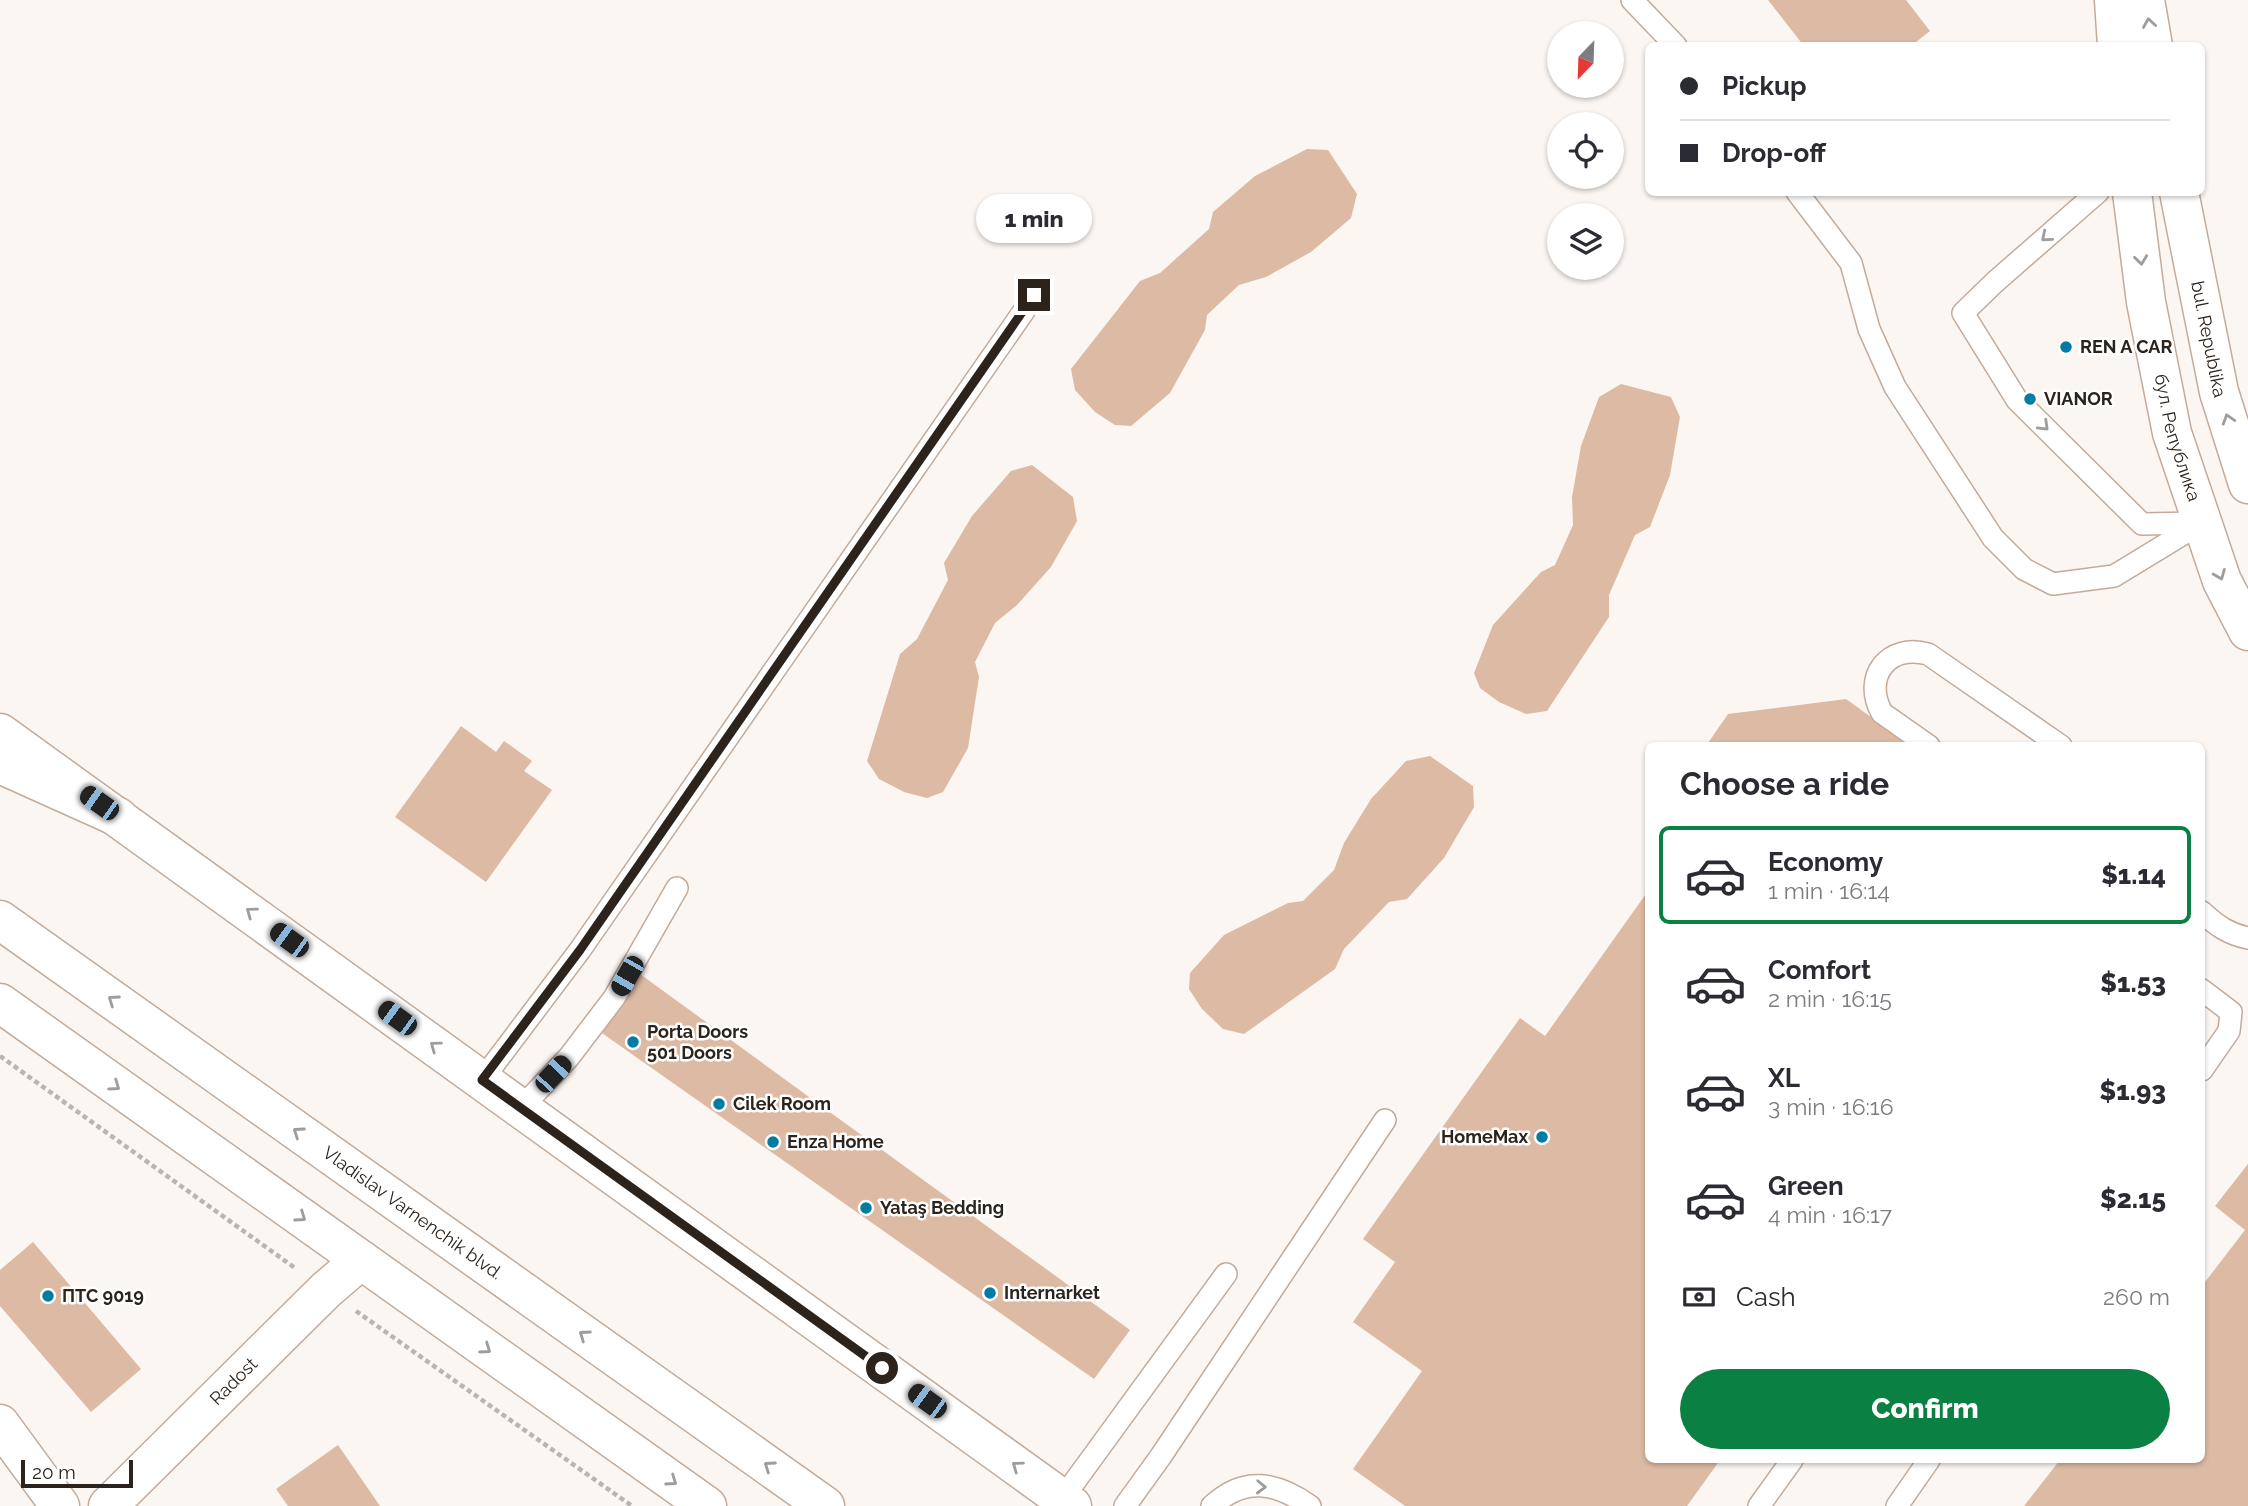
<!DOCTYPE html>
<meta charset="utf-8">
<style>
body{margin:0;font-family:Raleway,sans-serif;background:#f2f2f3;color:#2b2b33;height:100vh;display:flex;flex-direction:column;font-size:26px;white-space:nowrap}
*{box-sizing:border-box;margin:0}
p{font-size:23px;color:#7c7c81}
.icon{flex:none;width:38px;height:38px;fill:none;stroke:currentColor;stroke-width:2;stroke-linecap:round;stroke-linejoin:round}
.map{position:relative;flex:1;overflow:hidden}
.panel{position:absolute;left:1645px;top:742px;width:560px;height:721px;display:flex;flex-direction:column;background:#fff;border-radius:10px;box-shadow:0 2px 5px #0004}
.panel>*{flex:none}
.top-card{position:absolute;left:1645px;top:42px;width:560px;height:154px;border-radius:10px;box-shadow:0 2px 5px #0004;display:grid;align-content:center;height:154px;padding:0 35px;background:#fff}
.needle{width:46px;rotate:203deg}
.controls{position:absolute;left:1547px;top:21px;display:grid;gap:14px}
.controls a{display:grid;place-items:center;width:77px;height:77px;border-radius:50%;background:#fff;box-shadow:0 2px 5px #0004;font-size:35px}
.scale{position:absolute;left:21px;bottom:18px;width:112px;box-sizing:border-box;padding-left:7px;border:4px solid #2c231c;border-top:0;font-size:19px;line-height:24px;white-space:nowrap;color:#2c231c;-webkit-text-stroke:5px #fff;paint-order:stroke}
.end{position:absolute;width:32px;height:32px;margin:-16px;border:9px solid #2c231c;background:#fff;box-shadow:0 0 0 4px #fff}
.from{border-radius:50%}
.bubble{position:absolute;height:49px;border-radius:24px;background:#fff;box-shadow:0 2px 5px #0004;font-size:23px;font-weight:800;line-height:49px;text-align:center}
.car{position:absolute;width:21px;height:42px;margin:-21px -10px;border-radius:9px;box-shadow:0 0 5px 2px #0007;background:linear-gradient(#222 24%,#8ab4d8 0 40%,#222 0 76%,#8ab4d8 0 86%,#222 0)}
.top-card b{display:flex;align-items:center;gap:24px;height:66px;font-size:26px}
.top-card b+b{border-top:2px solid #e1e1e2}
.top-card i{width:18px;height:18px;background:#2b2b33}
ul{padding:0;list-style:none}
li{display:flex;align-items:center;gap:21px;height:98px;margin:0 14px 10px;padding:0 21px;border:4px solid transparent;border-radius:10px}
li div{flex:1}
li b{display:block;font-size:26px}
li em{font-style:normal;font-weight:800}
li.current{border-color:#0b8043}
li>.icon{width:63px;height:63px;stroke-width:1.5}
h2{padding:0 35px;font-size:32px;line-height:84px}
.pay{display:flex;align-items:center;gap:18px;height:77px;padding:0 35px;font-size:26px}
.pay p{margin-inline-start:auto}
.cta{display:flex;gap:14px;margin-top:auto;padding:14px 35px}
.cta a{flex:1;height:80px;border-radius:42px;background:#0b8043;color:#fff;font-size:28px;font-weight:800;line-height:80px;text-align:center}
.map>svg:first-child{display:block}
</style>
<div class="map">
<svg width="2248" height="1506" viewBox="0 0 2248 1506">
<rect width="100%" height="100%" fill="#fbf6f2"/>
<!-- building -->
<path fill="#dcbaa3" d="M1768,0H1906L1930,31L1911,46H1804Z
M1307,149L1328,150L1357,194L1351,218L1311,252L1266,277L1239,285L1207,315L1205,330L1170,393L1131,426L1115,425L1095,412L1075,390L1071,369L1140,281L1160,273L1209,229L1213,212L1255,176Z
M1621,384L1671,397L1680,417L1670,475L1650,527L1635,535L1609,595V617L1547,711L1526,714L1499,702L1480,688L1474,673L1493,625L1541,572L1555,565L1573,525L1572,497L1581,446L1599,397Z
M1032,465L1073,497L1077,521L1051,567L1017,605L995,623L975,662L979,677L968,748L943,792L927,798L904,792L879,779L867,761L900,654L917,639L948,580L944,563L972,516L1011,471Z
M1846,699L1911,746H1706L1728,714Z
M461,726L496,752L504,741L532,761L524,771L552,790L486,882L395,817Z
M1430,756L1473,786L1474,807L1444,858L1407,899L1389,902L1344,949L1335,969L1244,1034L1223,1029L1202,1009L1189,989L1190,973L1224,935L1288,903L1303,901L1334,870L1344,843L1371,799L1406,761Z
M1648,891V1460H1720L1687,1506H1405L1353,1469L1422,1371L1353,1322L1395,1262L1363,1239L1520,1018L1545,1036Z
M640,974L1130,1330L1094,1379L599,1031Z
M2248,1164V1506H2024L2060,1460H2121L2124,1462L2126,1460H2202V1286L2245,1230L2215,1206Z
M33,1242L141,1369L91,1412L0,1306V1270Z
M338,1445L380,1506H288L276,1489Z"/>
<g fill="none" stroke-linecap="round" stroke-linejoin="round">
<defs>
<path id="lane" d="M1632,0L1676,46
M1797,192L1851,263L1869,329L1895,387L1993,538L2024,569L2053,584L2114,576L2201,523
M2098,192L1995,282L1963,313L2017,400L2142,524L2198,523
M1929,746L1882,713C1862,677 1888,643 1928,654L2061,746
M2202,912C2216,925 2228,934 2248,938
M2202,990L2231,1012L2229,1031L2202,1070
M482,1080L580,950L1035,295
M521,1108L569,1057L614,998L677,888
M1062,1499L1226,1274
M1125,1506L1161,1456L1385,1120
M1212,1506C1245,1475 1277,1483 1310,1506
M1759,1506L1792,1460
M1897,1506L1929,1460"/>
<g id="street">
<path d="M0,733L1072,1506"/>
<path d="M0,1424L60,1506"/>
<path id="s1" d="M108,1506L326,1290L361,1260"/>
</g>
<g id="secondary">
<path d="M2114,0L2117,46"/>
<path d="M2145,0L2153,46"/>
<path id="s2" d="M2132,192L2146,302L2172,433L2222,581L2248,631"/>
<path id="s3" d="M2179,192L2219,392L2248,484"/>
</g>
<g id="primary">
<path d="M0,764L118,817"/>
<path id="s4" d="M0,920L825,1506"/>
<path d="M0,1003L707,1506"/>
</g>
</defs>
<!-- lane casing -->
<use href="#lane" stroke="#c3ab9a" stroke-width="24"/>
<!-- street casing -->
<use href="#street" stroke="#c3ab9a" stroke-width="41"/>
<!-- secondary casing -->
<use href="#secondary" stroke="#c3ab9a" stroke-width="41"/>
<!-- primary casing -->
<use href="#primary" stroke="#c3ab9a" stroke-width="41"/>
<!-- path -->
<path stroke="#bbb4af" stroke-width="4.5" stroke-dasharray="5 3.5" stroke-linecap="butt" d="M0,1056L295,1268
M356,1311L632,1506"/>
<!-- lane -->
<use href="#lane" stroke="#fff" stroke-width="21"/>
<!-- street -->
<use href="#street" stroke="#fff" stroke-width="38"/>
<!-- secondary -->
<use href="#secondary" stroke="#fff" stroke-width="38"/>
<!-- primary -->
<use href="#primary" stroke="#fff" stroke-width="38"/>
</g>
<!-- one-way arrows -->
<defs><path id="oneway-chevron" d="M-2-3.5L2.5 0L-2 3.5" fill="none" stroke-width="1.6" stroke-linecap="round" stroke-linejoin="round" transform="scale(1.75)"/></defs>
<g stroke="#a09c99">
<use href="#oneway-chevron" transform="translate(2149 23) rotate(-99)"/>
<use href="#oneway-chevron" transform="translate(2046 237) rotate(140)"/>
<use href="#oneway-chevron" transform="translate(2141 260) rotate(83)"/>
<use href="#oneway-chevron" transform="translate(2228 419) rotate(-107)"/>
<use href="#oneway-chevron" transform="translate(2044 426) rotate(44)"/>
<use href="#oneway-chevron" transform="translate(2220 575) rotate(68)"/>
<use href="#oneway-chevron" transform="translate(251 912) rotate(-144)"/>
<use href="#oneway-chevron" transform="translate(113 1000) rotate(-145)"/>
<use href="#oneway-chevron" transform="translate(435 1046) rotate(-144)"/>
<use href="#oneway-chevron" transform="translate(115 1086) rotate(35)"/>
<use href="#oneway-chevron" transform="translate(298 1132) rotate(-145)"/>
<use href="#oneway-chevron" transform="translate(301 1217) rotate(35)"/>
<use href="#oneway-chevron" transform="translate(584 1335) rotate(-145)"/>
<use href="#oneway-chevron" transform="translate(486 1349) rotate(35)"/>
<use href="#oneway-chevron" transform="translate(769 1466) rotate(-145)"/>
<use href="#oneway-chevron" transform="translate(1017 1466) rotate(-144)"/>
<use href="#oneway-chevron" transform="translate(672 1481) rotate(35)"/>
<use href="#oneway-chevron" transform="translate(1261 1487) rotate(2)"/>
</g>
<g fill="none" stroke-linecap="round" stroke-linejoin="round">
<!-- route -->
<path stroke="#2c231c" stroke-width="9" d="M882,1368L482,1080L580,950L1034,295"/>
</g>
<!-- markers -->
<g fill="#027ca3" stroke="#fff" stroke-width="2.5">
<circle cx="2066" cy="347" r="7"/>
<circle cx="2030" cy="399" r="7"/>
<circle cx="633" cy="1042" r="7"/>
<circle cx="719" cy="1104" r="7"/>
<circle cx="1542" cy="1137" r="7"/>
<circle cx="773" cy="1142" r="7"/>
<circle cx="866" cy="1208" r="7"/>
<circle cx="990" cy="1293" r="7"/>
<circle cx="48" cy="1296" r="7"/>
</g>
<g text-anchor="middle" stroke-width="5" stroke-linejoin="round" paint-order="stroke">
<!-- street labels -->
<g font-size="18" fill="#2c231c" stroke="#fff">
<text dy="6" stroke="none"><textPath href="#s3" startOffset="150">bul. Republika</textPath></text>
<text dy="6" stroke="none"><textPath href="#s2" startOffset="250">бул. Република</textPath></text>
<text dy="6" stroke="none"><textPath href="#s4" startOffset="506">Vladislav Varnenchik blvd.</textPath></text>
<text dy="6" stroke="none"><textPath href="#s1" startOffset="177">Radost</textPath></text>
</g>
<!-- poi labels -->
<g font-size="18" font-weight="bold" fill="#2c231c" stroke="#fff" text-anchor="start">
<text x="2080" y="353">REN A CAR</text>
<text x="2044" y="405">VIANOR</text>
<text x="647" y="1038">Porta Doors<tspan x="647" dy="21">501 Doors</tspan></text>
<text x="733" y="1110">Cilek Room</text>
<text x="1528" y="1143" text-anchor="end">HomeMax</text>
<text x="787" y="1148">Enza Home</text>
<text x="880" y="1214">Yataş Bedding</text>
<text x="1004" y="1299">Internarket</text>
<text x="62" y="1302">ПТС 9019</text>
</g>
</g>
</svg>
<div class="controls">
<a><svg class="needle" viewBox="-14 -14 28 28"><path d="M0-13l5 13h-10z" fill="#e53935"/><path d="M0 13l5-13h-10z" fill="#7c7c81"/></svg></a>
<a><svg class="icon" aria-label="locate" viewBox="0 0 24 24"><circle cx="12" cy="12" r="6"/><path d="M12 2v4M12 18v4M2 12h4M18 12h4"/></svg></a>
<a><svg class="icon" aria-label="layers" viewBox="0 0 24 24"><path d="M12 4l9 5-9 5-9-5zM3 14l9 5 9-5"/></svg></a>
</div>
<div class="scale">20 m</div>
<i class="end from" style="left:882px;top:1368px"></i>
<i class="end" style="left:1034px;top:295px"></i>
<div class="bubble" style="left:976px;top:194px;width:116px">1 min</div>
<i class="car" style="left:99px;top:803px;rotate:305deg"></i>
<i class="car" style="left:289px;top:940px;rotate:306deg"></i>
<i class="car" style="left:627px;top:976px;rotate:210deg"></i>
<i class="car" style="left:397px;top:1018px;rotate:306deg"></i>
<i class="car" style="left:553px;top:1074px;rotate:43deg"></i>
<i class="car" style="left:927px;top:1401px;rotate:306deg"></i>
<div class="top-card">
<b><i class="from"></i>Pickup</b>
<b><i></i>Drop-off</b>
</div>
<section class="panel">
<h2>Choose a ride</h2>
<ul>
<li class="current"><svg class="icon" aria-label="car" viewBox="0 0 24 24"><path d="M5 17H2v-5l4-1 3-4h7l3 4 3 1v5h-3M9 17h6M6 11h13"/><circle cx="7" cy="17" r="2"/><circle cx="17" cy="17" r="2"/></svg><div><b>Economy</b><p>1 min · 16:14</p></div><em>$1.14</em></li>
<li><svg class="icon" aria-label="car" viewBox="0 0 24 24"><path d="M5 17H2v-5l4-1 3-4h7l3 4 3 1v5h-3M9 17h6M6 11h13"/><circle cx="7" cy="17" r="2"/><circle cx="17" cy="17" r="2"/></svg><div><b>Comfort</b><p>2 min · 16:15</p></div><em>$1.53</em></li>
<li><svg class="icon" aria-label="car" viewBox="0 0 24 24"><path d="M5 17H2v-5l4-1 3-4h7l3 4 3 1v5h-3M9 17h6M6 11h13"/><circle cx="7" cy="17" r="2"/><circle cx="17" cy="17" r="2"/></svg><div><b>XL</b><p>3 min · 16:16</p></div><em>$1.93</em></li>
<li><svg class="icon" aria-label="car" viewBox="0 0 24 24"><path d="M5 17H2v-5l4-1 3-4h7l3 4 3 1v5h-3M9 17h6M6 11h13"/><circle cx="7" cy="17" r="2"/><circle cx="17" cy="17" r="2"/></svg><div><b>Green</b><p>4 min · 16:17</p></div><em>$2.15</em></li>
</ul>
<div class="pay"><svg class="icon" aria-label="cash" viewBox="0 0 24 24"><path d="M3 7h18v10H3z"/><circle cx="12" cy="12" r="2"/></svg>Cash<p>260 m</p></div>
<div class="cta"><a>Confirm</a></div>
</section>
</div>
